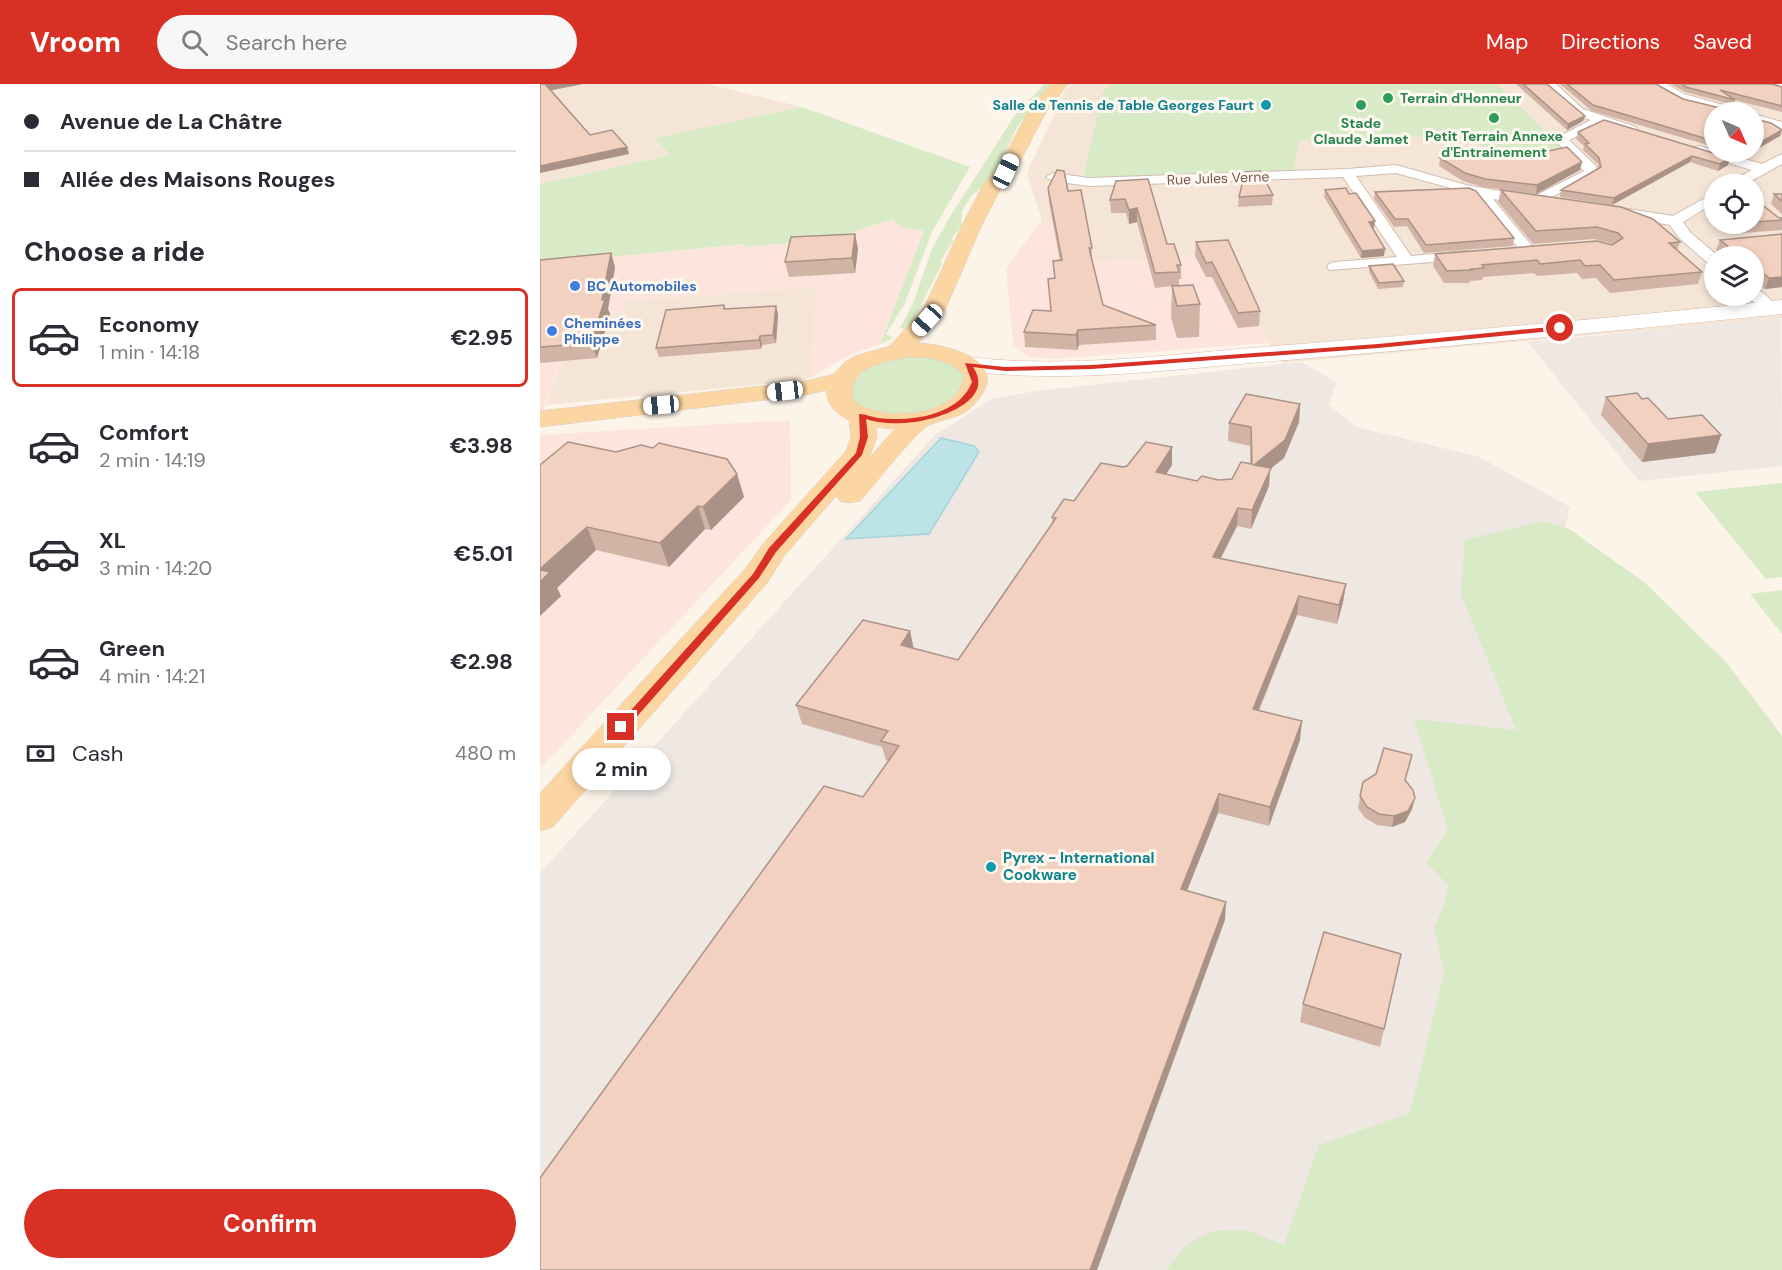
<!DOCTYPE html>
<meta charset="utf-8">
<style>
body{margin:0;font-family:"DM Sans",sans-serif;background:#f7f7f7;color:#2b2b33;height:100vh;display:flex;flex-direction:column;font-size:22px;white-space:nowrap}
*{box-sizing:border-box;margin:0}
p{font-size:20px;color:#7c7c81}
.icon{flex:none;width:33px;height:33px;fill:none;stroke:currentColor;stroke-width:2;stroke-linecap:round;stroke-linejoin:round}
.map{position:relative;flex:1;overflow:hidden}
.panel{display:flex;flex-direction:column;background:#fff;width:540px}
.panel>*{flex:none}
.banner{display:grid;align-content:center;height:132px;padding:0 24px;background:#fff}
.needle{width:39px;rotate:135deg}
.buttons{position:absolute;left:1164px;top:18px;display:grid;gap:12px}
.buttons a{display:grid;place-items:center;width:60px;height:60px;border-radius:50%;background:#fff;box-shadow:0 3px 9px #0003;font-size:30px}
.end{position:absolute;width:27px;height:27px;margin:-14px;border:8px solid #d93025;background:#fff;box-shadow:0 0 0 3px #fff}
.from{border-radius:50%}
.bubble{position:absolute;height:42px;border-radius:21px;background:#fff;box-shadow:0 3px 9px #0003;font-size:20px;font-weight:700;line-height:42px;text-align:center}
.car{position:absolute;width:18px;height:36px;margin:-18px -9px;border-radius:8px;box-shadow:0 0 4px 2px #0007;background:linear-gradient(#fff 24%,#345 0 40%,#fff 0 76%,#345 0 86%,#fff 0)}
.banner b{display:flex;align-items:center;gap:21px;height:57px;font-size:22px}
.banner b+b{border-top:2px solid #e1e1e2}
.banner i{width:15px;height:15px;background:#2b2b33}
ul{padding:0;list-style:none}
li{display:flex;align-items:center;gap:18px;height:99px;margin:0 12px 9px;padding:0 12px;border:3px solid transparent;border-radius:9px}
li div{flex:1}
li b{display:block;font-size:22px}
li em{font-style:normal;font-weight:700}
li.on{border-color:#d93025}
li>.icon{width:54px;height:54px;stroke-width:1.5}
h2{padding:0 24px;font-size:27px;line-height:72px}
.pay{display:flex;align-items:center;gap:15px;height:66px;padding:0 24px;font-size:22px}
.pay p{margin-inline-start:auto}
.primary-button{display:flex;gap:12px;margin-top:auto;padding:12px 24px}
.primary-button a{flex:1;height:69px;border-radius:36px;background:#d93025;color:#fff;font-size:24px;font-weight:700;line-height:69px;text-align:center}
header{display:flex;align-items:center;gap:36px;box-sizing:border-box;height:84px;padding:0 30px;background:#d93025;color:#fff}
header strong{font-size:28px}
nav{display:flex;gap:33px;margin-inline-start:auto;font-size:21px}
.search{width:420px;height:54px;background:#f7f7f7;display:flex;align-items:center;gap:15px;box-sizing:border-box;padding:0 21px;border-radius:33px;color:#7c7c81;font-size:22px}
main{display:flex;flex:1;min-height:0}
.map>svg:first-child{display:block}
</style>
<header>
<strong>Vroom</strong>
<div class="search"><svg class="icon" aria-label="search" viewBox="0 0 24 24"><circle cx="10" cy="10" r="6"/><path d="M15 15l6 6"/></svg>Search here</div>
<nav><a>Map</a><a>Directions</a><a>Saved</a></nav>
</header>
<main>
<section class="panel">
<div class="banner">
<b><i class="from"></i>Avenue de La Châtre</b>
<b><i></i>Allée des Maisons Rouges</b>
</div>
<h2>Choose a ride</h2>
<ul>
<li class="on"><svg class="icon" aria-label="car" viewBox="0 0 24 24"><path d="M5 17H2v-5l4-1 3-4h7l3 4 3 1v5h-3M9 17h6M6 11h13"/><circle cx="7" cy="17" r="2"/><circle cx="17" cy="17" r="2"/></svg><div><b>Economy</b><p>1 min · 14:18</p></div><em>€2.95</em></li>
<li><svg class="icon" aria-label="car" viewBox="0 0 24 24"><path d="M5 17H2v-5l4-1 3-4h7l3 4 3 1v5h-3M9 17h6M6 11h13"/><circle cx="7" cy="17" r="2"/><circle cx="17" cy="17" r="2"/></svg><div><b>Comfort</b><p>2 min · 14:19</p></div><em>€3.98</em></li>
<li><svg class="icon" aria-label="car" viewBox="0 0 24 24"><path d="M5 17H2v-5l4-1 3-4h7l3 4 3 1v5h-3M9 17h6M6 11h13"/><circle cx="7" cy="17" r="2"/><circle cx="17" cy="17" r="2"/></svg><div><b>XL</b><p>3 min · 14:20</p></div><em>€5.01</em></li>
<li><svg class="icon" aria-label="car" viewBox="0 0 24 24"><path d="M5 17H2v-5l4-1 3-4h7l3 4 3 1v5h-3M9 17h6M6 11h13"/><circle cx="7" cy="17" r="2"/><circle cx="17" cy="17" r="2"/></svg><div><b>Green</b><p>4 min · 14:21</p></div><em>€2.98</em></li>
</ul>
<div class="pay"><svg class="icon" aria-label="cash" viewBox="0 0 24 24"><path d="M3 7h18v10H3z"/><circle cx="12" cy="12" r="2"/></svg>Cash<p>480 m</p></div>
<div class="primary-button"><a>Confirm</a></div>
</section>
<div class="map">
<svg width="1242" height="1186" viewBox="0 0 1242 1186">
<rect width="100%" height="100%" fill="#fdf4e9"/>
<!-- residential -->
<path fill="#f5e5d7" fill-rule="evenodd" d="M0,0H168L262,23L116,54L130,71L0,100Z
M533,0H1242V234L743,279L728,259L689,169L555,178L545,133L502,136L487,89L526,5ZM1174,28H1214V68H1174ZM1174,100H1214V140H1174ZM1174,172H1214V212H1174Z
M277,203L270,294L265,296L6,321L37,232L82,228L85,217Z"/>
<!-- commercial -->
<path fill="#fde5dd" d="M545,133L555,178L689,169L728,259L515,275L489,273L473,261L466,184L502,136Z
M352,135L362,144L384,147L340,260L309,271L270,294L276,203L86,217L82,228L37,232L3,327L0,328V180L204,160L295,154Z
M250,336L251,416L0,685V351Z"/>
<!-- industrial -->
<path fill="#eee7e2" d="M1241,234L1242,382L1099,397L988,258Z
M761,278L796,298L789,321L817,343L939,373L1030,423L845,1186H0V789L395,351L452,315L496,307Z"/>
<!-- green -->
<path fill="#d8ebc6" d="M504,0H513L501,12L477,43L452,96L432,111L422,127L421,142L412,154L414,159L410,161L401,177L402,180L368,246L360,244L373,219L392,165L408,136L475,31Z
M569,0H957L1028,70L959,73L930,55L911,51L855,54L816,62L760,55L753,88L543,96L562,10Z
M262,23L430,83L392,148L364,221L346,250L353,254L340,260L384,147L362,144L352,135L295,154L206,163L204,160L0,180V100L130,71L115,54Z
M380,266L435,291L395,332L312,327L306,290Z
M1242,399V493L1226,495L1155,408Z
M1002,437L1029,445L1104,498L1186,578L1242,652V1186H627C647,1155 666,1143 704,1147C717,1148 732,1157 744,1161L779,1061L870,1029L904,888L894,844L904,821L908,801L886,778L908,746L874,635L976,646L921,510L925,456Z
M1242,506V550L1210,510Z"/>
<!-- water -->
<path fill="#bce4e7" stroke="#a2d4d9" stroke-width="1.5" d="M401,354L434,362L439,368L389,450L306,455Z"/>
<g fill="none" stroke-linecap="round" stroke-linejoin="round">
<defs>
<path id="street" d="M1003,0H1016L1043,25L1096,43L1097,46L1091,50L1062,40L1029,56L1056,82L1057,89L997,121L953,115L996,167L988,172L983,170L936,111L856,89L816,92L871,172L926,167L931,169L934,172L931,175L789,186L787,183L789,180L795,178L857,173L803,93L549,102L513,97L506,93L513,89L549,94L807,85L856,81L926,101L993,113L1044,87L1014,55L1051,36L1035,31Z
M1113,0H1127L1144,10L1198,25L1200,28C1174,31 1132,20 1113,0Z
M1228,0H1242V6L1230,3Z
M1214,30L1242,38V46L1214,38Z
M1159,62L1222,80L1242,70V80L1206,100H1190L1192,97L1212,86L1154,69L1152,66L1154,63Z
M1174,109V119L1143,138L1150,148L1178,172H1174V182L1169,180L1139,154L1130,141L1070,130L1063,126L1070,122L1133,132Z
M1214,205C1223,207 1233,217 1238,225L1236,228H1224L1208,213L1207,212H1214Z"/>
<path id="secondary" d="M1242,216V230C1073,247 904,263 735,277C633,285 530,300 427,287L418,285L415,280L418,275L427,273C530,285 633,270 735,262C904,249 1073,234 1242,216Z"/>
<path id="primary" d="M511,0H528L506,28L475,87L462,102L441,143L405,226L378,259C403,260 466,274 442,310C438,317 433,322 427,327C415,335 393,337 384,344C361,366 341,393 320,417L310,419L300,417L296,412L244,472L227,499L13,743L0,747V709L205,485L223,460L306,367L311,353L309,336C296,330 287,321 286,306L266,311L0,343V327L266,297L294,290L305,278L315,272L350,262L384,224L421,143L444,99L458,84L489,26ZM370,273C388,273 413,276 424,292C420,334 339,339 313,316C304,284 347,276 370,273ZM336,343L355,345L329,374L337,353Z"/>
</defs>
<!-- street casing -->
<use href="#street" stroke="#d2bdb0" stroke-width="2"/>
<!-- secondary casing -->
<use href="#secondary" stroke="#d5bdae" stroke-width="1"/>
<!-- primary casing -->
<use href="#primary" stroke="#d9d1cd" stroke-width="1"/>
<!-- street -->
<use href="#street" fill="#fff" fill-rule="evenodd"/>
<!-- secondary -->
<use href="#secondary" fill="#fff" fill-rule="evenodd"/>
<!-- primary -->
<use href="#primary" fill="#fbd5a2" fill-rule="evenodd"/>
</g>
<!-- wall -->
<path fill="#d1b4a5" d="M976,0H1007L1045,32L1043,37L1027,46Z
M1020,0H1117L1121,3L1143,15L1215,35L1242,46L1240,52L1174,28V63L1052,27Z
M1131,0H1232L1242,3V28L1195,16L1194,21L1145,8Z
M1038,48L1190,74L1188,81L1178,87L1150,78L1072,121L1020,113L1021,106L1058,85V80L1043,66L1044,62L1036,55Z
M1188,68H1213L1204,72Z
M964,73L1040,86L996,110L943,103L923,97L899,82L900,74Z
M576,97L627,160L641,181V195H639V202L660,220L659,253L637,254L631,234L632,202L615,204L597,138L589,140L586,129H571L570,116Z
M508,104L528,107L552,164V179L563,221L616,241V256L539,261L537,266L485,263L484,248L511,227L514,194L513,177H520L509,118Z
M785,106L834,144H832L844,172L821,174L784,113Z
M961,106L1140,158L1137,166L1162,188L1158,200L1070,209L1056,194L1042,195L1037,189L997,192L994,189L943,193L942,196L930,197L929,199H904L893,182L895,170L1073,160L1054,155L993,160L958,118Z
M835,108L974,154L973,162L884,169L867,142L854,143L834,115Z
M1234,110H1242V130L1231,120Z
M733,111L732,121L698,123L699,113Z
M1214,112L1216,116L1239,134H1242V146L1201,149L1199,148L1201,142L1198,140H1214Z
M315,150L318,165L315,189L249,193L245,178Z
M1242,150V203L1225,205L1214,196V172H1184L1176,166L1180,156Z
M656,158L720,227L719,242L698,244L672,193H666L655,172Z
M71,169L75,183L68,225L70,230L57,274L0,279V176Z
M829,182L864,197L863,203L838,205L829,188Z
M184,221L186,225L236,222L238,231L236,259L222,261L221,265L119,273L116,264Z
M1066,313L1102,315L1128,335L1181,351L1175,369L1102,378L1061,331Z
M760,320L759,338L744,374L730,385L729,402L711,445L697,442L681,474L806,500L803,518L797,540L757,531L719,627L760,656L729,742L678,729L647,807L685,836L323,713L348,677L346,676L342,663L262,640L256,621L370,547L373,564L418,576L512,439V433L583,383L632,381L626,390L657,397L692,395L710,380V362L688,357L689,339Z
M76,368L197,390L204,413L171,446L165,445L129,483L56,466L17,504L21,512L0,532Z
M869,682L865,697L872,725L865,738L852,743L837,741L825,734L818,724L823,698Z
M861,870L840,963L760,938L763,920Z"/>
<!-- shaded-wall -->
<path fill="#aa9286" d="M9,0H43L8,7L6,1Z
M1045,32L1043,37L1027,46L1028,40Z
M1242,46L1240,52L1214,67V62Z
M87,63L89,70L0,89V82Z
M1206,68H1213L1204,72Z
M1152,72L1150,78L1072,121L1074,114Z
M1190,74L1188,81L1178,87L1180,80Z
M1042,78L1040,86L996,110L997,101Z
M597,124V138L589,140V126Z
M835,137L834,144L828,145L829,138Z
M315,150L318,165L315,189L312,174Z
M845,165L844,172L821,174L822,167Z
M71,169L75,183L68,225L70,230L57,274L51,259L62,216Z
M1242,193V203L1225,205L1229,194Z
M236,222L238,231L236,259L233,251Z
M538,246L539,261L537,266L536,251Z
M220,252L222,261L221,265L219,256Z
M760,320L759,338L744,374L730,385L729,402L711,445L714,381Z
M1181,351L1175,369L1102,378L1108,360Z
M632,363V381L616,406V388Z
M197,390L204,413L171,446L163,423Z
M158,422L165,445L129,483L120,459Z
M698,424L697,442L672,491L673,473Z
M47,443L56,466L17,504L21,512L0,532V485Z
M806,500L803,518L797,540L799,521Z
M759,512L757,531L711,644L713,625Z
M370,547L374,566L361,561Z
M762,637L760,656L729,742L730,723Z
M679,710L678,729L640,824L641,805Z
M875,714L872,725L865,738L852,743L854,732Z
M686,818L685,836L557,1186H550Z"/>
<!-- building -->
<path fill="#f3d1c0" stroke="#aa9286" stroke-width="1.5" d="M0,0H9L6,1L50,51L72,46L87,63L0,82Z
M983,0H1007L1045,32L1028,40Z
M1027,0H1117L1121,3L1143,15L1180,24L1202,25L1204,21L1214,28L1215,35L1231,39L1242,46L1214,62V28H1174V57L1053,21Z
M1142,0H1232L1242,3V22L1180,6L1195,16L1146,3Z
M1064,36L1190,74L1180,80L1152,72L1074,114L1021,106L1061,83L1059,74L1045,60L1049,59L1038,48Z
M1027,63L1042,78L997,101L945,95L925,89L900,74L930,68L952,67L964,73L995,67L1000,69Z
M517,86L524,87L528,107L541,106L552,164H549L563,221L616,241L538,246L536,251L484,248L493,226L511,227L508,195L515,194L513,177L522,176L508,104Z
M720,87L733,111L699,113L705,88Z
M608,95L627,160H634L641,181H637L639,188L615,189L597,124L589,126L585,115L570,116L576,97Z
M806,104L809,110L816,109L835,137L829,138L845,165L822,167L785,106Z
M929,104L936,107L974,154L886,161L868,135H855L835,108Z
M961,106L1081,123L1113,135L1140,158L1129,159L1162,188L1074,196L1060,181L1045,182L1040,176L1000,180L997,176L942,181L944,184L931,185L932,186L907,187L895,170L1057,157L1072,161L1083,154L1078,149L1057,143L996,147Z
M1234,110H1242V117Z
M1214,112H1215L1216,116L1239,134H1242V136L1214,138Z
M315,150L312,174L245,178L251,153Z
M1242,150V193L1229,194L1214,182V172H1201L1180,156Z
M688,156L720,227L698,229L672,178L666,179L656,158Z
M71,169L62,216L65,215L51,259L0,263V176Z
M853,180L864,197L839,199L829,182Z
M653,201L660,220L637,222L632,202Z
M184,221V225L236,222L233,251L220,252L219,256L116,264L126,226Z
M1097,309L1102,315L1108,314L1128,335L1162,331L1181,351L1108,360L1066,313Z
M706,310L760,320L745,356L714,381L731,384L712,426L698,424L673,473L806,500L799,521L759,512L713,625L762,637L730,723L679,710L641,805L686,818L550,1186H0V1094L284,702L323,713L359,662L341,657L348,647L256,621L323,536L370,547L361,561L418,576L516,434L512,433L524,415L534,417L561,379L583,383L587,382L606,358L632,363L616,388L657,397L662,392L678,396L692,395L701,378L712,380L711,343L689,339Z
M28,358L76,368L101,361L113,364L119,359L187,375L197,390L163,423L158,422L120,459L47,443L0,485V381Z
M0,486L10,488L0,498Z
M844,664L872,671L865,696L873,706L875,714L868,727L854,732L839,730L827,723L820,712L823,698L836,690Z
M784,848L861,870L844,945L763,920Z"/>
<!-- route -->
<path fill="#d93025" d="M1020,242L1023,246L838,264L552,285L465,287L433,283C458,319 389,339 363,339C351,340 338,339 326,335L328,353L322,371L236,468L219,494L85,646H77L76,643L213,490L229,464L316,369L320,353L319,330C326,330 331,333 338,334C370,338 419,332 432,298L425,279L465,283L552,281L838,260Z"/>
<!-- markers -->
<g fill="#2e9e5b" stroke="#fff8f0" stroke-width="2">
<circle cx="848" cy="14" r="6"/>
<circle cx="821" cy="21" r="6"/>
<circle cx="954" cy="34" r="6"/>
</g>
<g fill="#0f9aa8" stroke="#fff8f0" stroke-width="2">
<circle cx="726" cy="21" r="6"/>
<circle cx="451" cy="783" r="6"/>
</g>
<g fill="#3f7fe0" stroke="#fff8f0" stroke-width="2">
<circle cx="35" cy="202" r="6"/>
<circle cx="12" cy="247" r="6"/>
</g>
<g text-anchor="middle" stroke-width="6" stroke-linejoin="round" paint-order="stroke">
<!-- far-leisure labels -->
<g font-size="14" font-weight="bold" fill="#27864d" stroke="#fff8f0">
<text x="860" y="19" text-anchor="start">Terrain d'Honneur</text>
<text x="821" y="44">Stade<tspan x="821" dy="16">Claude Jamet</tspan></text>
<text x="954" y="57">Petit Terrain Annexe<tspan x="954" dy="16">d'Entrainement</tspan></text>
</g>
<!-- far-culture labels -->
<g font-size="14" font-weight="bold" fill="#0d838f" stroke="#fff8f0" text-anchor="end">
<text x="714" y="26">Salle de Tennis de Table Georges Faurt</text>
</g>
<!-- far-street labels -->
<g font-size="14" fill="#78594c" stroke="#fff8f0">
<text transform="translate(678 94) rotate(-2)" y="5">Rue Jules Verne</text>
</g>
<!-- far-shop labels -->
<g font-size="14" font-weight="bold" fill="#366cbe" stroke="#fff8f0" text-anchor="start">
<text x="47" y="207">BC Automobiles</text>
<text x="24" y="244">Cheminées<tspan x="24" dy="16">Philippe</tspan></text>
</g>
<!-- culture labels -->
<g font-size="15" font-weight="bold" fill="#0d838f" stroke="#fff8f0" text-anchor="start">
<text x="463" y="779">Pyrex - International<tspan x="463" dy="17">Cookware</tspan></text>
</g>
</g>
</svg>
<div class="buttons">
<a><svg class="needle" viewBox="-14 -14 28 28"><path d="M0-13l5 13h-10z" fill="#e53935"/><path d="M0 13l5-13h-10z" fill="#7c7c81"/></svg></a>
<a><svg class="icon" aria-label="locate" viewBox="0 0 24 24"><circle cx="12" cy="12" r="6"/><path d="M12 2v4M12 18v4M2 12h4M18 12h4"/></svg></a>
<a><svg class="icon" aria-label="layers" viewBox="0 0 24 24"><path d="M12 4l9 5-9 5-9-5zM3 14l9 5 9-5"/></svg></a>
</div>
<i class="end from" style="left:1020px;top:244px"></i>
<i class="end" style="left:81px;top:643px"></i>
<div class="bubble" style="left:32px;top:664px;width:99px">2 min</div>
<i class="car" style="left:466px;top:87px;rotate:25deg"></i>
<i class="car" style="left:387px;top:236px;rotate:222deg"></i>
<i class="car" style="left:245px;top:307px;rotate:263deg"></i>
<i class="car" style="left:121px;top:321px;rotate:265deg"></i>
</div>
</main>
